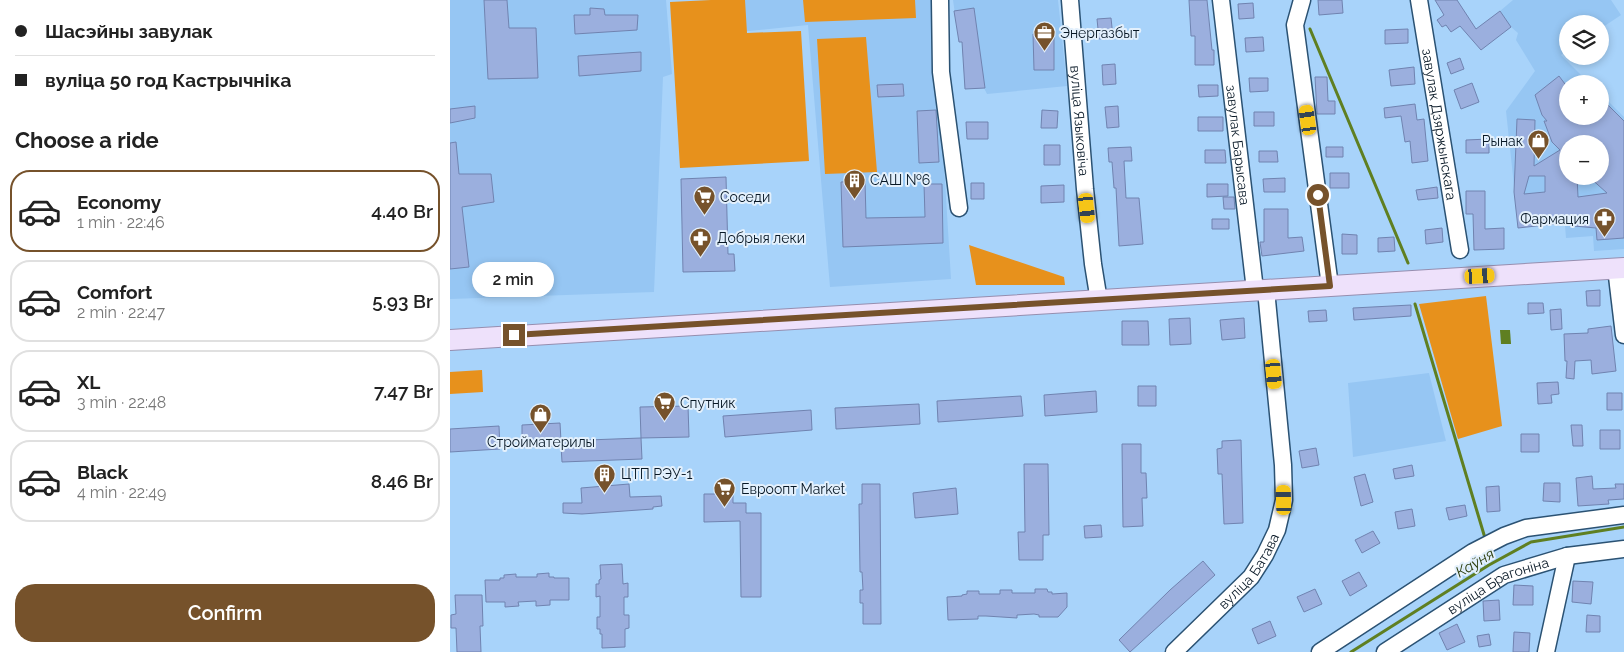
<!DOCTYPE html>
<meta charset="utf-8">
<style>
body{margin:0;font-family:Raleway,sans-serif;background:#f2f2f2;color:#222;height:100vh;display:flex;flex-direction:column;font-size:19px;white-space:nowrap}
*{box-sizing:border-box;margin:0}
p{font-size:16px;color:#767676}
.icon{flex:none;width:28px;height:28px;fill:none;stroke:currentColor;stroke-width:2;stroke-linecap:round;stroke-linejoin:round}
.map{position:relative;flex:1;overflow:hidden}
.drawer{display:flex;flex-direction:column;background:#fff;width:450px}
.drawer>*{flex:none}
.top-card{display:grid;align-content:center;height:110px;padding:0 15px;background:#fff}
.fabs{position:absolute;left:1109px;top:15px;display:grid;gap:10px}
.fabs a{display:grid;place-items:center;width:50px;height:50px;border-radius:50%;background:#fff;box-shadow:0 2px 8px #0003;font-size:25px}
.end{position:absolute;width:22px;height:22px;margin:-11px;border:6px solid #76522b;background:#fff;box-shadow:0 0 0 2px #fff}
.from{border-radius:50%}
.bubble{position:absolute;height:35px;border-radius:18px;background:#fff;box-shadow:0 2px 8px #0003;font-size:16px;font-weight:600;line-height:35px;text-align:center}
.car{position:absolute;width:15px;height:30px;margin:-15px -8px;border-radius:6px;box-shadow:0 0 4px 1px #0007;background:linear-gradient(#f5c518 24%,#345 0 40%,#f5c518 0 76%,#345 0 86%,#f5c518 0)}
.top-card b{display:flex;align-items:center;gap:18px;height:48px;font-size:19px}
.top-card b+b{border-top:1px solid #e0e0e0}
.top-card i{width:12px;height:12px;background:#222}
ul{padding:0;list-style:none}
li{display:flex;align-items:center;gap:15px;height:82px;margin:0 10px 8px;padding:0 5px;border:2px solid #e0e0e0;border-radius:20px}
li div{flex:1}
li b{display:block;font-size:19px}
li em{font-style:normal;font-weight:600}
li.on{border-color:#76522b}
li>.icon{width:45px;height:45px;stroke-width:1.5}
h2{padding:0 15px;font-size:22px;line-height:60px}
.action{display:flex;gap:10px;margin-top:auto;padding:10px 15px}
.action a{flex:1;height:58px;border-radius:20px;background:#76522b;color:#fff;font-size:20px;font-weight:600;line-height:58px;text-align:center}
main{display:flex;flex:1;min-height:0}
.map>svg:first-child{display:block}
</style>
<main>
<section class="drawer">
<div class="top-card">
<b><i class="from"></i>Шасэйны завулак</b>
<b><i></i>вуліца 50 год Кастрычніка</b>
</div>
<h2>Choose a ride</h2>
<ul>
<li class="on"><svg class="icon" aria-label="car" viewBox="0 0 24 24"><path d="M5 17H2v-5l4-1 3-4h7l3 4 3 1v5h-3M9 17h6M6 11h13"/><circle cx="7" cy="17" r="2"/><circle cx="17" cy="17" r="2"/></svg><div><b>Economy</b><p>1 min · 22:46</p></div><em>4.40 Br</em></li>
<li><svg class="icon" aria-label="car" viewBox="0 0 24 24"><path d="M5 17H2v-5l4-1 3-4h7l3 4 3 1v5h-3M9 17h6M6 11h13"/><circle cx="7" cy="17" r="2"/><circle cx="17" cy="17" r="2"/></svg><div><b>Comfort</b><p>2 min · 22:47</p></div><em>5.93 Br</em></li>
<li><svg class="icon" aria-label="car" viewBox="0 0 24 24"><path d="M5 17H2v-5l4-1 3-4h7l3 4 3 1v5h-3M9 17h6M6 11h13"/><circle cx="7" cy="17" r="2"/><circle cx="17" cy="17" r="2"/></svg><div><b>XL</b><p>3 min · 22:48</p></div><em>7.47 Br</em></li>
<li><svg class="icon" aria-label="car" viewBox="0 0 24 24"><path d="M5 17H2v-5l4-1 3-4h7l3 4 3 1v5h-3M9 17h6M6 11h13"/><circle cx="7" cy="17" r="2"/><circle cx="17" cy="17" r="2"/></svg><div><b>Black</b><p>4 min · 22:49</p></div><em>8.46 Br</em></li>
</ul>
<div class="action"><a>Confirm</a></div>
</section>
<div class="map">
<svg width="1174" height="652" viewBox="0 0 1174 652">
<rect width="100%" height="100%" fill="#a8d3fa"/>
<!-- built -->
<path fill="#96c6f3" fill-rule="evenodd" d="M0,0H216L222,74L213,77L204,292L0,299Z
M284,0H484L501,279L380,287L358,25L289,32Z
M503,0H608L617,86L537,94L534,88L515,89L512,42H509Z
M1063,0H1161L1171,15L1150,29V24H1118L1117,50L1111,55L1140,84H1118V116H1150V93L1174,117V249L1144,251L1143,236L1116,238L1112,190L1065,195L1056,111L1085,71L1066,40L1068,33L1061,27L1050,11ZM1118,144H1150V176H1118Z
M979,373L996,441L903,457L898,383Z"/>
<!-- green -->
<path fill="#e7911c" d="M261,0H295L297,33L351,31L359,161L230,168L220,2Z
M353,0H465L466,18L355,22Z
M416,37L427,172L375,174L367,39Z
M519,245L614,277L615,285H526Z
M1036,296L1052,426L1008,439L969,304Z
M32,370L33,392L0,394V372Z"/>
<!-- water -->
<path fill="#5f7f21" d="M1050,330H1060L1061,344H1051Z"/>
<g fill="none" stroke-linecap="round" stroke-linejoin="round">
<!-- stream -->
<path stroke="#5f7f21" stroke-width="3" d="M860,29L958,263
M965,304L1035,538
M901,652L1039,565L1081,542L1174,527"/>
</g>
<!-- building -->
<path fill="#9bafde" stroke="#7083b0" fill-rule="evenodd" d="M34,0H57L59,28H86L88,78L38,79Z
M739,0H757L762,50H764V65H745V36H741Z
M868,0H892L893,13L869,15Z
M985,0H1007L1026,29L1050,11L1061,27L1031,50L1010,26L1001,32L996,25L992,27L987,20L994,15Z
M803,3L804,18L789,19L788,4Z
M140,8L154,9L155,15H188L187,30L125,34L124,15H140Z
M524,8L535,88L515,89L512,42H509L504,11Z
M661,18L663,37L649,39L647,19Z
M958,29V43L935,44V30Z
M583,34H604V70H584Z
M813,37L814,51L796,52L795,38Z
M191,52V71L129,76L128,56Z
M1010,58L1014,69L1001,74L997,63Z
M665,64L666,84L653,85L652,65Z
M964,67L965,84L941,86L939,70Z
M1109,76L1118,88V100L1110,106L1118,113V116H1150V97L1174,121V238L1147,240L1146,228L1124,226L1123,222L1068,228L1064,192L1067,119L1085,120L1084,166L1110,150L1102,142L1094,121H1097L1092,115L1085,95ZM1118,144H1150V176H1138L1157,193L1128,197L1127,176H1118ZM1079,176H1095V192L1074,194Z
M865,77H877L878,101H885V114H867Z
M799,78H818V91L800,92Z
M1022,83L1029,102L1011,109L1004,90Z
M453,84L454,96L428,97L427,85Z
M748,85H768V96L749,97Z
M965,104L967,120L974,119L978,161L962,163L960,141L955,142L951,116L935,118L934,108Z
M25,106V118L0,123V109Z
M668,106L669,127L657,128L655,107Z
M486,110L489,162L469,163L467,111Z
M592,110L608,111L607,128H591Z
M804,112H824V126H804Z
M748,117H773V131H748Z
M516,122H538V139H517Z
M1039,139V153H1016V140Z
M6,142L9,174H41L44,202L12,207L19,267L0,269V143Z
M594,145H610V165H594Z
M681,147L682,161H674L676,198H689L693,244L669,246L666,188H664L662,162H659L658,148Z
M876,147H893V157H876Z
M755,150H775L776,163H755Z
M809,151H827L828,162H809Z
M880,173H899V188H880Z
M276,177L278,254H284L285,271L233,272L231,179Z
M835,178V192H814L813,179Z
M415,181L416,218L475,217L474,184H492L493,243L393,247L391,182Z
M521,183H534V199H521Z
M757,184H778V196L757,197Z
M614,185V202L591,203V186Z
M987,187L988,198L968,200L966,190Z
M1016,191H1035V229L1054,228V249L1024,250L1023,214H1016Z
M773,197H784L785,209H774Z
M814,209H838V238L852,237L854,251L812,256L810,242H814Z
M762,219H779V229H762Z
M992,228L993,242L976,244L975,230Z
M892,234L907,235V254H892Z
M944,237L945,251L928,252V238Z
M1150,290V306H1137L1136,291Z
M1078,303H1093L1094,313L1078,314Z
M961,305V316L904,320L903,308Z
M1111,309L1112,329L1101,330L1100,310Z
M876,310L877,321L859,322L858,311Z
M740,318L741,344L720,345L719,319Z
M794,318L795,338L772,340L770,320Z
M672,321H698L699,345H672Z
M1161,326L1166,371L1142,374L1141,360L1125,361L1124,379L1116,378L1117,361H1115L1114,334L1138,333V329Z
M1108,382L1109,394L1101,395L1102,403L1088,404L1087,383Z
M688,386H706V406H688Z
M646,391L647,412L595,416L594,395Z
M1157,393H1172V410H1157Z
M571,396L573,416L488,422L487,401Z
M469,404L470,424L386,429L385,408Z
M238,406L239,437L191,438L190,407Z
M361,410L362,430L275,437L273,416Z
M110,423L111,441L191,438L192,459L112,462L111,446L72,447V425Z
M1121,425H1132L1133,446H1123Z
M49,426L50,449L0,452V429Z
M1150,430H1170V449H1150Z
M1071,434H1089V452H1071Z
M791,440L793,523L774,524L772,474H768L767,449L772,448V441Z
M672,444H691V473H696L697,498H692L693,526L673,527Z
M866,448L869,465L852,468L849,451Z
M574,464H598L599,535H593V560H569L568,532H575Z
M962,465L964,476L945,479L943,469Z
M915,474L923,502L911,506L904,477Z
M1142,476L1143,489L1166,488L1165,484H1174V499L1158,500L1159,504L1128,506L1126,478Z
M1094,483H1110V502L1093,501Z
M179,484L180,497L211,496L212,506L203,507V509L132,514L113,513V503H132L131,488Z
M412,484H430L431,624H413V603H410V590H413L412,572H410L409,504H412Z
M1049,486L1050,511L1037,512L1036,487Z
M506,488L508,514L465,518L463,493Z
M254,494H283V503H296V513H311V597H291L290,521L254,522Z
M1015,505L1017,516L999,520L996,508Z
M962,509L965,526L948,529L945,512Z
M651,525L652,537L635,538L634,526Z
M923,531L930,543L912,553L905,540Z
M753,561L765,575L680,652L669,640L720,590Z
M172,564L173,584L178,583V597H174V615H179V628L175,629V647L152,648V634H150V629H147V617H150V596L146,597V584H149V580L151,579L150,565Z
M909,572L917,586L900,596L892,581Z
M99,573V577H104V578H119V600H100V605L86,606V601L68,602L69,606L55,607V602H36L35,580H50V578H54V575L66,574V577H87V574Z
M1123,581L1143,582L1141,604L1122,602Z
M1064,585L1083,586V605H1063Z
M585,589H597L598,592H602V594L617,593V607L608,617H589V615L584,614L567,615V618L536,616H528V619L498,620L497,597L512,596V595L517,594V591H529V594H550V590H562V593H585Z
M865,589L872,604L854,612L847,597Z
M5,595H32L33,626H30L31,652H7L6,628H1V615L6,614Z
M1049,600L1050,620L1034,621L1033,601Z
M1137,615L1150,616V632H1136Z
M820,621L826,636L808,644L802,629Z
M1007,624L1015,642L997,650L989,633Z
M1064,632L1080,633L1079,652H1063Z
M1039,634L1041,645L1029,647L1027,636Z"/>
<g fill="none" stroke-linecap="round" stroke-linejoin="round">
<defs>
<g id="minor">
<path d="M490,0L491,72L509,208"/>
<path id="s1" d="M620,0L635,189L643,264L649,301"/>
<path id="s2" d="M771,0L805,290"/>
<path d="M852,0L845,25L880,286"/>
<path id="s3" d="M969,0L1010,250"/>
<path d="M1166,268L1174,335"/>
<path id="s4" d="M724,652L801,577L815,555L827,530L834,500L833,465L816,290"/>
<path d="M870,652L1023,552L1054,536L1076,528L1174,515"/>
<path id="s5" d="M935,652L1054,575L1117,556L1174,549"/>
<path d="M1096,652L1117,556"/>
</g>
<path id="major" d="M0,340L1174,268"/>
</defs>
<!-- minor casing -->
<use href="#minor" stroke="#2b5273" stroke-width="19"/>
<!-- major casing -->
<use href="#major" stroke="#968eaf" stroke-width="22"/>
<!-- minor -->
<use href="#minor" stroke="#fff" stroke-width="16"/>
<!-- major -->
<use href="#major" stroke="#eee1fb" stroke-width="20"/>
</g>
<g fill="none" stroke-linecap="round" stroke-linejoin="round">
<!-- route -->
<path stroke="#76522b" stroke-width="6" d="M64,335L880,286L868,195"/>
</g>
<!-- icons -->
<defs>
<symbol id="office-pin" viewBox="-11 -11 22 30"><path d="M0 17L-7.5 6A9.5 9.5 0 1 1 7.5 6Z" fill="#76522b" stroke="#e3f0fc"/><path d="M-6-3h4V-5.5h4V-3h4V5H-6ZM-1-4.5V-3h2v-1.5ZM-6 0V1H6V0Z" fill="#fff"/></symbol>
<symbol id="shop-pin" viewBox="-11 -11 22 30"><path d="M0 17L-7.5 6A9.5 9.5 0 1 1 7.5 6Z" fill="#76522b" stroke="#e3f0fc"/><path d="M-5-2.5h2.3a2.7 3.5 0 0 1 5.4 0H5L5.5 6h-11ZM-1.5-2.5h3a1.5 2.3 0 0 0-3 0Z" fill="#fff"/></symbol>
<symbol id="building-pin" viewBox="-11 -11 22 30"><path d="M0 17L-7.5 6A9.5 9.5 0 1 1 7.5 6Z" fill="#76522b" stroke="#e3f0fc"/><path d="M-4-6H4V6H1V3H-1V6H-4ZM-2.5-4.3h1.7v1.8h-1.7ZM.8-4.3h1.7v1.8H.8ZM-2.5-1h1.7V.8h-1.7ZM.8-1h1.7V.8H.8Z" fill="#fff"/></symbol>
<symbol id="supermarket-pin" viewBox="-11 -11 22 30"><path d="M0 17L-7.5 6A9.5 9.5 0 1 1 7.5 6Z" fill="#76522b" stroke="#e3f0fc"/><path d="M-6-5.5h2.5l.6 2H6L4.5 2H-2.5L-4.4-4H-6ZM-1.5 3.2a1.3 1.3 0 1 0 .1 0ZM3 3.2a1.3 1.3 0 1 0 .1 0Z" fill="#fff"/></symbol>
<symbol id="pharmacy-pin" viewBox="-11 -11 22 30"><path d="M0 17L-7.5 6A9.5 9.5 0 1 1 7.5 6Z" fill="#76522b" stroke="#e3f0fc"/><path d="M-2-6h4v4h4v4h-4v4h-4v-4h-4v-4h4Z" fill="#fff"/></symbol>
</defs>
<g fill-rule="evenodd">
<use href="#office-pin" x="582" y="20" width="25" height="34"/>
<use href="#shop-pin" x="1076" y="128" width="25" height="34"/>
<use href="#building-pin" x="392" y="168" width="25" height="34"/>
<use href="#supermarket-pin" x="242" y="184" width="25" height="34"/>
<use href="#pharmacy-pin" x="1142" y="206" width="25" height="34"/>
<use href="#pharmacy-pin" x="238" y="226" width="25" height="34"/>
<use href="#supermarket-pin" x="202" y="390" width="25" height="34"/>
<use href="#shop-pin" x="78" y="402" width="25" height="34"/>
<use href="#building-pin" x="142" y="462" width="25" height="34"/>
<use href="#supermarket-pin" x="262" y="476" width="25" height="34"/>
</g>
<g text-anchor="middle" stroke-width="4" stroke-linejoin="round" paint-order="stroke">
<!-- poi labels -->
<g font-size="14" fill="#081826" stroke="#e3f0fc" text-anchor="start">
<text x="610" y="38">Энергазбыт</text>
<text x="1073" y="146" text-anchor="end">Рынак</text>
<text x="420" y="185">САШ №6</text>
<text x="270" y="202">Соседи</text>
<text x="1139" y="224" text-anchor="end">Фармация</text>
<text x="267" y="243">Добрыя леки</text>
<text x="230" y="408">Спутник</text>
<text x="91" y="447" text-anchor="middle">Стройматерилы</text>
<text x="171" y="479">ЦТП РЭУ-1</text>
<text x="291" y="494">Евроопт Market</text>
</g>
<!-- street labels -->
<g font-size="14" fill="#081826" stroke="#e3f0fc">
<text dy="5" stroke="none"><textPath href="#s1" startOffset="121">вуліца Языковіча</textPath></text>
<text dy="5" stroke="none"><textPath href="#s3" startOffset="126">завулак Дзяржынскага</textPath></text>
<text dy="5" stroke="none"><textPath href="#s2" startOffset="146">завулак Барысава</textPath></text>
<text dy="5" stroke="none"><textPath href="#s4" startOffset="111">вуліца Батава</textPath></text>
<text dy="5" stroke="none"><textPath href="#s5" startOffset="132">вуліца Брагоніна</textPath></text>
</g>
<!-- water labels -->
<g font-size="15" font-style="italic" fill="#2c3d0c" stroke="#e3f0fc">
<text transform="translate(1025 563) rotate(-31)" y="5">Каўня</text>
</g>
</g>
</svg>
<div class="fabs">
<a><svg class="icon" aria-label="layers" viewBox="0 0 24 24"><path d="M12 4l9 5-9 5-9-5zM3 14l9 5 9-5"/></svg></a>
<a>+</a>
<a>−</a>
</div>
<i class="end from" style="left:868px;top:195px"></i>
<i class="end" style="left:64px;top:335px"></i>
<div class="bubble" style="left:22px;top:262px;width:82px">2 min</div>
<i class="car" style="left:858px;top:120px;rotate:352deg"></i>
<i class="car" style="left:637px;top:208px;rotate:174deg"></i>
<i class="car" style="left:1030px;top:276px;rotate:87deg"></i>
<i class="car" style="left:824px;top:374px;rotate:175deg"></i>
<i class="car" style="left:834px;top:500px;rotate:359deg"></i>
</div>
</main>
